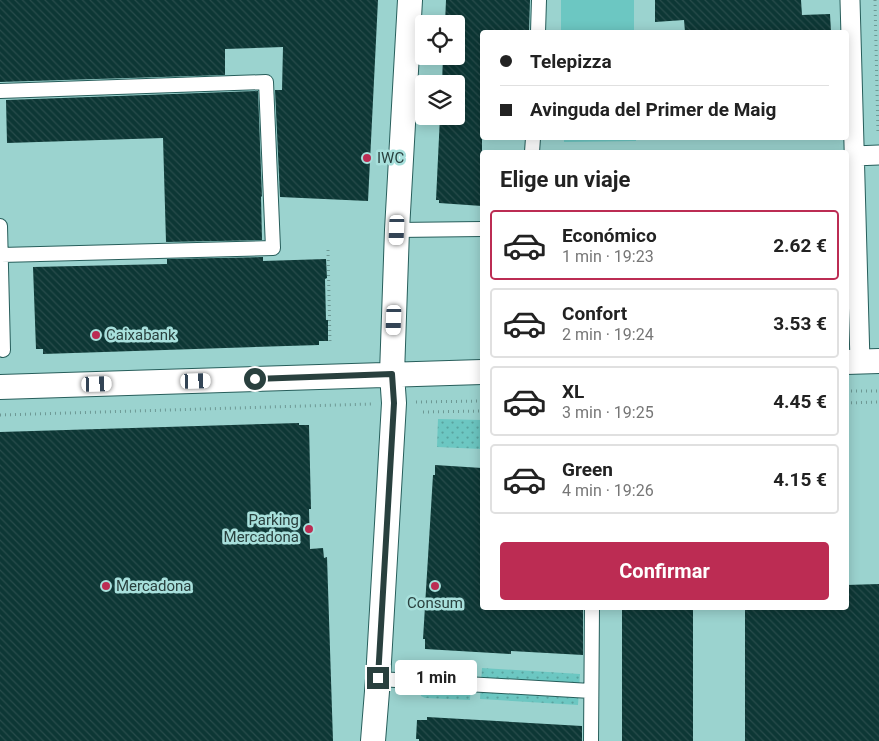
<!DOCTYPE html>
<html lang="es">
<meta charset="utf-8">
<style>
body{margin:0;font-family:Roboto,sans-serif;background:#f2f2f2;color:#222;height:100vh;display:flex;flex-direction:column;font-size:19px;white-space:nowrap}
*{box-sizing:border-box;margin:0}
p{font-size:16px;color:#767676}
.icon{flex:none;width:28px;height:28px;fill:none;stroke:currentColor;stroke-width:2;stroke-linecap:round;stroke-linejoin:round}
.map{position:relative;flex:1;overflow:hidden}
.drawer{position:absolute;left:480px;top:150px;width:369px;height:460px;display:flex;flex-direction:column;background:#fff;border-radius:5px;box-shadow:0 2px 12px #0003}
.drawer>*{flex:none}
.banner{position:absolute;left:480px;top:30px;width:369px;height:110px;border-radius:5px;box-shadow:0 2px 12px #0003;display:grid;align-content:center;height:110px;padding:0 20px;background:#fff}
.buttons{position:absolute;left:415px;top:15px;display:grid;gap:10px}
.buttons a{display:grid;place-items:center;width:50px;height:50px;border-radius:5px;background:#fff;box-shadow:0 2px 12px #0003;font-size:25px}
.end{position:absolute;width:22px;height:22px;margin:-11px;border:6px solid #29403e;background:#fff;box-shadow:0 0 0 2px #fff}
.from{border-radius:50%}
.bubble{position:absolute;height:35px;border-radius:5px;background:#fff;box-shadow:0 2px 12px #0003;font-size:16px;font-weight:700;line-height:35px;text-align:center}
.car{position:absolute;width:15px;height:30px;margin:-15px -8px;border-radius:6px;box-shadow:0 0 4px 1px #0007;background:linear-gradient(#fff 24%,#345 0 40%,#fff 0 76%,#345 0 86%,#fff 0)}
.banner b{display:flex;align-items:center;gap:18px;height:48px;font-size:19px}
.banner b+b{border-top:1px solid #e0e0e0}
.banner i{width:12px;height:12px;background:#222}
ul{padding:0;list-style:none}
li{display:flex;align-items:center;gap:15px;height:70px;margin:0 10px 8px;padding:0 10px;border:2px solid #e0e0e0;border-radius:5px}
li div{flex:1}
li b{display:block;font-size:19px}
li em{font-style:normal;font-weight:700}
li.on{border-color:#bc2c53}
li>.icon{width:45px;height:45px;stroke-width:1.5}
h2{padding:0 20px;font-size:22px;line-height:60px}
.action{display:flex;gap:10px;margin-top:auto;padding:10px 20px}
.action a{flex:1;height:58px;border-radius:5px;background:#bc2c53;color:#fff;font-size:20px;font-weight:700;line-height:58px;text-align:center}
.map>svg:first-child{display:block}
</style>
<div class="map">
<svg width="879" height="741" viewBox="0 0 879 741">
<defs>
<pattern id="garden-dots" width="8" height="8" patternUnits="userSpaceOnUse" patternTransform="scale(1.25)"><rect width="8" height="8" fill="#6cc7c2"/><path d="M2 2h.1M6 6h.1" fill="none" stroke="#59a39f" stroke-width="1.8" stroke-linecap="round"/></pattern>
<pattern id="building-back-hatch" width="6" height="6" patternUnits="userSpaceOnUse" patternTransform="scale(1.25)"><rect width="6" height="6" fill="#0d3735"/><path d="M-1 5l2 2M0 0l6 6M5-1l2 2" fill="none" stroke="#284c4b"/></pattern>
</defs>
<rect width="100%" height="100%" fill="#9bd3cf"/>
<!-- park -->
<path fill="#6cc7c2" d="M561,0H634V32H561Z
M564,138H636V141L564,142Z"/>
<!-- garden -->
<path fill="url(#garden-dots)" d="M438,419L482,420V449L437,447Z
M427,664L472,668L470,700L425,698L421,696L423,670Z
M482,668L580,674L578,705L480,699Z"/>
<!-- building -->
<path fill="url(#building-back-hatch)" d="M0,0H378L368,201L280,197L275,90H282L283,47L225,49V75L0,82Z
M446,0H530L529,32H482V206L439,203V200H436L440,116H456V84H442L443,56H456V24H445Z
M655,0H801L802,15L830,14L831,32H685L684,20L655,22Z
M258,91L262,197L261,196L262,240L166,242L163,138L7,143L6,100Z
M263,257V261L326,259L327,278L325,279L326,320H328V341H319V345L43,354V349H36L33,267L167,264V259Z
M299,423V425H309L311,509H309L310,549L323,548L324,558L327,557L333,741H0V432Z
M435,465L482,468V608H583V655L511,651V654L425,649V639H423L433,475H435Z
M879,584V741H745V608H846V585Z
M622,608H693V741H622Z
M427,717L582,726V741H419V739H416L417,720H427Z"/>
<g fill="none" stroke-linecap="round" stroke-linejoin="round">
<defs>
<path id="pedestrian" d="M538,32L539,0
M0,91L266,82L273,248L1,255
M532,152L533,138
M0,226L3,350
M397,230L482,229
M378,679L591,691
M591,741L592,608"/>
<path id="minor" d="M850,0L860,362
M854,156L879,155"/>
<path id="tertiary" d="M846,362L879,361
M0,387L482,372
M373,741L378,679L394,403L392,374L397,230L410,0"/>
</defs>
<!-- pedestrian casing -->
<use href="#pedestrian" stroke="#275e5b" stroke-width="16"/>
<!-- minor casing -->
<use href="#minor" stroke="#275e5b" stroke-width="21"/>
<!-- tertiary casing -->
<use href="#tertiary" stroke="#275e5b" stroke-width="26"/>
<!-- path -->
<path stroke="#6d9894" stroke-width="3" stroke-dasharray="1 4" stroke-linecap="butt" d="M875,0L878,135
M328,250L330,343
M846,391H879
M416,402L482,401
M846,403L879,402
M423,412L482,411
M0,415L372,404"/>
<!-- pedestrian -->
<use href="#pedestrian" stroke="#fff" stroke-width="14"/>
<!-- minor -->
<use href="#minor" stroke="#fff" stroke-width="19"/>
<!-- tertiary -->
<use href="#tertiary" stroke="#fff" stroke-width="24"/>
</g>
<g fill="none" stroke-linecap="round" stroke-linejoin="round">
<!-- route -->
<path stroke="#29403e" stroke-width="6" d="M255,379L392,374L394,403L378,678"/>
</g>
<!-- markers -->
<g fill="#bc2c53" stroke="#a8e0dc" stroke-width="2">
<circle cx="367" cy="158" r="5"/>
<circle cx="96" cy="335" r="5"/>
<circle cx="309" cy="529" r="5"/>
<circle cx="106" cy="586" r="5"/>
<circle cx="435" cy="586" r="5"/>
</g>
<g text-anchor="middle" stroke-width="5" stroke-linejoin="round" paint-order="stroke">
<!-- poi labels -->
<g font-size="15" fill="#29403e" stroke="#a8e0dc" text-anchor="start">
<text x="377" y="163">IWC</text>
<text x="106" y="340">Caixabank</text>
<text x="299" y="525" text-anchor="end">Parking<tspan x="299" dy="17">Mercadona</tspan></text>
<text x="116" y="591">Mercadona</text>
<text x="435" y="608" text-anchor="middle">Consum</text>
</g>
</g>
</svg>
<div class="buttons">
<a><svg class="icon" aria-label="locate" viewBox="0 0 24 24"><circle cx="12" cy="12" r="6"/><path d="M12 2v4M12 18v4M2 12h4M18 12h4"/></svg></a>
<a><svg class="icon" aria-label="layers" viewBox="0 0 24 24"><path d="M12 4l9 5-9 5-9-5zM3 14l9 5 9-5"/></svg></a>
</div>
<i class="end from" style="left:255px;top:379px"></i>
<i class="end" style="left:378px;top:678px"></i>
<div class="bubble" style="left:395px;top:660px;width:82px">1 min</div>
<i class="car" style="left:397px;top:230px;rotate:182deg"></i>
<i class="car" style="left:394px;top:320px;rotate:182deg"></i>
<i class="car" style="left:196px;top:381px;rotate:88deg"></i>
<i class="car" style="left:97px;top:384px;rotate:88deg"></i>
<div class="banner">
<b><i class="from"></i>Telepizza</b>
<b><i></i>Avinguda del Primer de Maig</b>
</div>
<section class="drawer">
<h2>Elige un viaje</h2>
<ul>
<li class="on"><svg class="icon" aria-label="car" viewBox="0 0 24 24"><path d="M5 17H2v-5l4-1 3-4h7l3 4 3 1v5h-3M9 17h6M6 11h13"/><circle cx="7" cy="17" r="2"/><circle cx="17" cy="17" r="2"/></svg><div><b>Económico</b><p>1 min · 19:23</p></div><em>2.62 €</em></li>
<li><svg class="icon" aria-label="car" viewBox="0 0 24 24"><path d="M5 17H2v-5l4-1 3-4h7l3 4 3 1v5h-3M9 17h6M6 11h13"/><circle cx="7" cy="17" r="2"/><circle cx="17" cy="17" r="2"/></svg><div><b>Confort</b><p>2 min · 19:24</p></div><em>3.53 €</em></li>
<li><svg class="icon" aria-label="car" viewBox="0 0 24 24"><path d="M5 17H2v-5l4-1 3-4h7l3 4 3 1v5h-3M9 17h6M6 11h13"/><circle cx="7" cy="17" r="2"/><circle cx="17" cy="17" r="2"/></svg><div><b>XL</b><p>3 min · 19:25</p></div><em>4.45 €</em></li>
<li><svg class="icon" aria-label="car" viewBox="0 0 24 24"><path d="M5 17H2v-5l4-1 3-4h7l3 4 3 1v5h-3M9 17h6M6 11h13"/><circle cx="7" cy="17" r="2"/><circle cx="17" cy="17" r="2"/></svg><div><b>Green</b><p>4 min · 19:26</p></div><em>4.15 €</em></li>
</ul>
<div class="action"><a>Confirmar</a></div>
</section>
</div>
